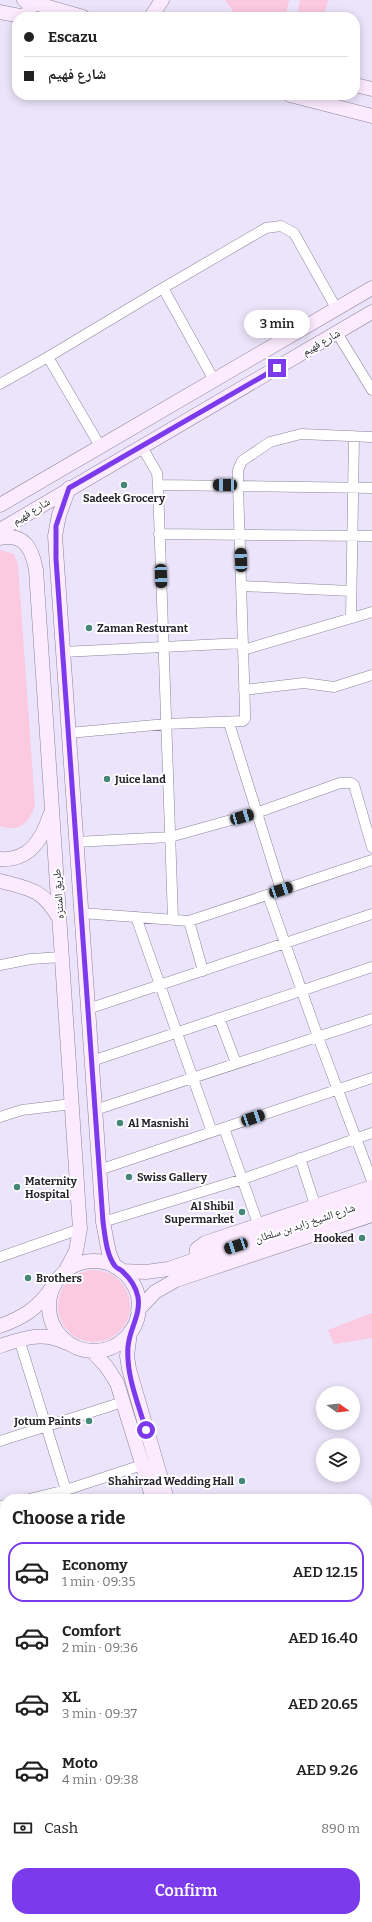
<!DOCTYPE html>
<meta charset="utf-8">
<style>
body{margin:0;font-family:Bitter,"Noto Naskh Arabic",serif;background:#f2f2f2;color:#222;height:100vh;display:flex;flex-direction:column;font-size:15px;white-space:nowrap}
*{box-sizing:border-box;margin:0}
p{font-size:13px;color:#767676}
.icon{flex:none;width:22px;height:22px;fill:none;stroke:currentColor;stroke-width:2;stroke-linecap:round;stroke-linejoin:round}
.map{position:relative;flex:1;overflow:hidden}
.drawer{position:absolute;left:0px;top:1494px;width:372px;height:428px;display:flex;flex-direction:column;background:#fff;border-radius:16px 16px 0 0;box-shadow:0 2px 10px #0003}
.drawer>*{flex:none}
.guide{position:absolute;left:12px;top:12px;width:348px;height:88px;border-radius:16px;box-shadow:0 2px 10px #0003;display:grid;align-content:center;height:88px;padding:0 12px;background:#fff}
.needle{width:26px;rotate:104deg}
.buttons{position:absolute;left:316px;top:1386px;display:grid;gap:8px}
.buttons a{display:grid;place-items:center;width:44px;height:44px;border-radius:50%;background:#fff;box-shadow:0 2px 10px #0003;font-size:20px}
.end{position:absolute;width:18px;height:18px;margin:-9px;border:5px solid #7c3aed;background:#fff;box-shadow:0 0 0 2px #fff}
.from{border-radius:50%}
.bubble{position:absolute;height:28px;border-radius:14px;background:#fff;box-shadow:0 2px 10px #0003;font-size:13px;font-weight:600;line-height:28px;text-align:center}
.car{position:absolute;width:12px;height:24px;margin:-12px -6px;border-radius:5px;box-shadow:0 0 3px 1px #0007;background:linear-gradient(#222 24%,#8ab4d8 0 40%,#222 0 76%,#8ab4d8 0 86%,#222 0)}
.guide b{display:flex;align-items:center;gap:14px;height:38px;font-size:15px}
.guide b+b{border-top:1px solid #e0e0e0}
.guide i{width:10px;height:10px;background:#222}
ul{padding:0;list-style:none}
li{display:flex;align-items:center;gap:12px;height:60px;margin:0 8px 6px;padding:0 4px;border:2px solid transparent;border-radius:16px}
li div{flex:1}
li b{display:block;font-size:15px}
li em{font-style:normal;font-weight:600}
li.selected{border-color:#7c3aed}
li>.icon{width:36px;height:36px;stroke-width:1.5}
h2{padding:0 12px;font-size:18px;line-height:48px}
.pay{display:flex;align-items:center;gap:10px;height:44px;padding:0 12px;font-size:15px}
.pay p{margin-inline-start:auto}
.primary-button{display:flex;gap:8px;margin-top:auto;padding:8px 12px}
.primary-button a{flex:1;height:46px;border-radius:16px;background:#7c3aed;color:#fff;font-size:16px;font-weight:600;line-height:46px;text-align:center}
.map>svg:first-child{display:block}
</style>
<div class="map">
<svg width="372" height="1922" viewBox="0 0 372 1922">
<rect width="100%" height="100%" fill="#ebe4fa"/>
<!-- green -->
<path fill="#fbc9e0" d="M225,0H289L286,14L288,17H237Z
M300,0H328L324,17L298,11Z
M0,550L14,554L18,565L35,806C28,824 20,832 0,826Z
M58 1306a36 36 0 1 1 72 0a36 36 0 1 1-72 0Z
M372,1313V1338L334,1344L328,1330Z
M372,1507V1743L367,1728V1509Z
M5,1554V1917H221V1922H0V1555Z
M372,1760V1878L367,1884V1762Z"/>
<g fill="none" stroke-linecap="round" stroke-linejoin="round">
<defs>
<path id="street" d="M337,333L372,390
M214,380L163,288L266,228L281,226L294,233L336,308
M0,384L48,357
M100,446L48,357L163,288
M142,447L157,473L158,485L173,919
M158,485L372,488
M159,534L372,536
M242,586L351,591
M351,618L354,436
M243,650L372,612
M63,652L243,643
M244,690L304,683L334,687L372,675
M229,723L281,890
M69,733L166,724L243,721L245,719V711L238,485V470L242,461L270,442L301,434L372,437
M76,842L170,837L256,813L340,783H351L354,785L372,847
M268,895L318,1037L372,1181
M81,913L189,921L372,860
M136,917L212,1132
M189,921L203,971
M0,965L31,959L62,957
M88,1009L372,914
M219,1018L236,1063
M92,1061L372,967
M95,1110L372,1019
M0,1117L22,1110L72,1104
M224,1128L261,1232
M300,1158L317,1211
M99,1170L372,1078
M103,1222L243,1179L372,1133
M0,1257L80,1229
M19,1339L66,1490
M0,1441L123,1402
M29,1499L66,1490L142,1465
M0,1506L5,1505"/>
<path id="secondary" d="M24,0L83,17
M0,12L26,17L30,9L28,3L24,0
M151,17L162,0
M355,85L372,89
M290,95L372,116
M69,488L59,515L55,536L103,1222L109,1253L115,1267
M0,505L372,288
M0,530L372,312
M0,538C25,533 32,549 36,570L80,1229L76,1251L65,1272
M0,859C29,861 42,840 50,815
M0,881C31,889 42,889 59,918
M196,1259L197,1249L205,1243L372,1187
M49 1306a45 45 0 1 1 90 0a45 45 0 1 1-90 0Z
M121,1271L146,1272L168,1269L372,1201
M138,1310L155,1292L176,1280L372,1215
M0,1326C22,1318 37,1309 51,1289
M130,1332L127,1356L129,1369L167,1499
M0,1346C24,1338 43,1331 67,1343
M92,1351L106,1366L117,1383L153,1499
M256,1922V1917
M269,1922L270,1917"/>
</defs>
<!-- street casing -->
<use href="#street" stroke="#8c859a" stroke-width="11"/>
<!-- secondary casing -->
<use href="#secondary" stroke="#8c859a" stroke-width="15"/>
<!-- street -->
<use href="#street" stroke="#fff" stroke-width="10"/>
<!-- secondary -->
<use href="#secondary" stroke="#fcebfe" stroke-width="14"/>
</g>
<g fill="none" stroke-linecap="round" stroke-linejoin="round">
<!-- route -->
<path stroke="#7c3aed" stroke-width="5" d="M146,1430C138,1403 126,1375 128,1347C129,1329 141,1316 138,1297C136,1287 130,1278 122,1271C120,1269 116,1268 115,1266C106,1254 105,1235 103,1222L56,559V526L69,488L277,368"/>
</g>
<!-- markers -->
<g fill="#448778" stroke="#fff" stroke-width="1.5">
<circle cx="124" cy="485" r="4"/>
<circle cx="89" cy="628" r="4"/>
<circle cx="107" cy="779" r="4"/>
<circle cx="120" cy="1123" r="4"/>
<circle cx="129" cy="1177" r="4"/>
<circle cx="17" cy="1187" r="4"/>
<circle cx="242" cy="1212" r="4"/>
<circle cx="362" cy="1238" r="4"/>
<circle cx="28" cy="1278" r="4"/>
<circle cx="89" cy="1421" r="4"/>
<circle cx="242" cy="1481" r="4"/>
</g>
<g text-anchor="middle" stroke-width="4" stroke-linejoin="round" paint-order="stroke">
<!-- street labels -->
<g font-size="11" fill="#27242d" stroke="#fff">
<text transform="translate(321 342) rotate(-30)" y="4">شارع فهيم</text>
<text transform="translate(31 511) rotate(-31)" y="4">شارع فهيم</text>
<text transform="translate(58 894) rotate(-94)" y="4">طريق المنتزه</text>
<text transform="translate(305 1223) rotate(-18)" y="4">شارع الشيخ زايد بن سلطان</text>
</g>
<!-- poi labels -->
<g font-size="11" font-weight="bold" fill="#27242d" stroke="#fff" text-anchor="start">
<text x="124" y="502" text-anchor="middle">Sadeek Grocery</text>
<text x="97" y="632">Zaman Resturant</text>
<text x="115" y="783">Juice land</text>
<text x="128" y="1127">Al Masnishi</text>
<text x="137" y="1181">Swiss Gallery</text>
<text x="25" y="1185">Maternity<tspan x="25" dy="13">Hospital</tspan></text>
<text x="234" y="1210" text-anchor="end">Al Shibil<tspan x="234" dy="13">Supermarket</tspan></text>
<text x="354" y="1242" text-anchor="end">Hooked</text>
<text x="36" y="1282">Brothers</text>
<text x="81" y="1425" text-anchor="end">Jotum Paints</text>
<text x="234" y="1485" text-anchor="end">Shahirzad Wedding Hall</text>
</g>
</g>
</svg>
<div class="buttons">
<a><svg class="needle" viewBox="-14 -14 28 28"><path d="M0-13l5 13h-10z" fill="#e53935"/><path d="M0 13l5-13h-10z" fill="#767676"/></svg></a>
<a><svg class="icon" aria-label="layers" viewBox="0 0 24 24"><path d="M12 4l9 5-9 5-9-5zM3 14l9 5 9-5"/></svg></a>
</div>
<i class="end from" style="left:146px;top:1430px"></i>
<i class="end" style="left:277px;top:368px"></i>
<div class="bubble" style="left:244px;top:310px;width:66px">3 min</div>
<i class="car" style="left:225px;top:485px;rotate:270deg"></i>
<i class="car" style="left:241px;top:560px;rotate:358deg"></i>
<i class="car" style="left:161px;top:576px;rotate:178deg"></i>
<i class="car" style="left:242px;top:817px;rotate:74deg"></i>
<i class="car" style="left:281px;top:890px;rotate:72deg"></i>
<i class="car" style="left:253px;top:1118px;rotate:71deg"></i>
<i class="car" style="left:236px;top:1246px;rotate:252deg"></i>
<div class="guide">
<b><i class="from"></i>Escazu</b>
<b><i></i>شارع فهيم</b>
</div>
<section class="drawer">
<h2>Choose a ride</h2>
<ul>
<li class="selected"><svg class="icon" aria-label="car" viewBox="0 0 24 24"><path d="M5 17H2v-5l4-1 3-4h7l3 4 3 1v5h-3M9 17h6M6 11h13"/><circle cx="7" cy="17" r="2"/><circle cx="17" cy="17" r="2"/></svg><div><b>Economy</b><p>1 min · 09:35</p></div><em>AED 12.15</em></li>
<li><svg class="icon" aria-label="car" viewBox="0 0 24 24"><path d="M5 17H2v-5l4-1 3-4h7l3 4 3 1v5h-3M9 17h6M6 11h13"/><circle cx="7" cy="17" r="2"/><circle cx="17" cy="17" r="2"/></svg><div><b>Comfort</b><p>2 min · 09:36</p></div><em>AED 16.40</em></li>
<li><svg class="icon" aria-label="car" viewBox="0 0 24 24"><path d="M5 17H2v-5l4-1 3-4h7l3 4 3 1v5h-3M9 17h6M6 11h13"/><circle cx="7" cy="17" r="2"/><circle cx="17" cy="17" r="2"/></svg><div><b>XL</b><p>3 min · 09:37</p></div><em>AED 20.65</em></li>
<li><svg class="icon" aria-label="car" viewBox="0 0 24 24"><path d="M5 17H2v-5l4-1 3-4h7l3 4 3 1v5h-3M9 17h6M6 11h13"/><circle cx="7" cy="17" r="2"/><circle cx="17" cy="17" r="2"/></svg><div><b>Moto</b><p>4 min · 09:38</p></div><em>AED 9.26</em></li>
</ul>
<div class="pay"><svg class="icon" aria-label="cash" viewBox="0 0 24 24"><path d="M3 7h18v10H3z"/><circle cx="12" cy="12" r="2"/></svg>Cash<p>890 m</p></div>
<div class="primary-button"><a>Confirm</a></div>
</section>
</div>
